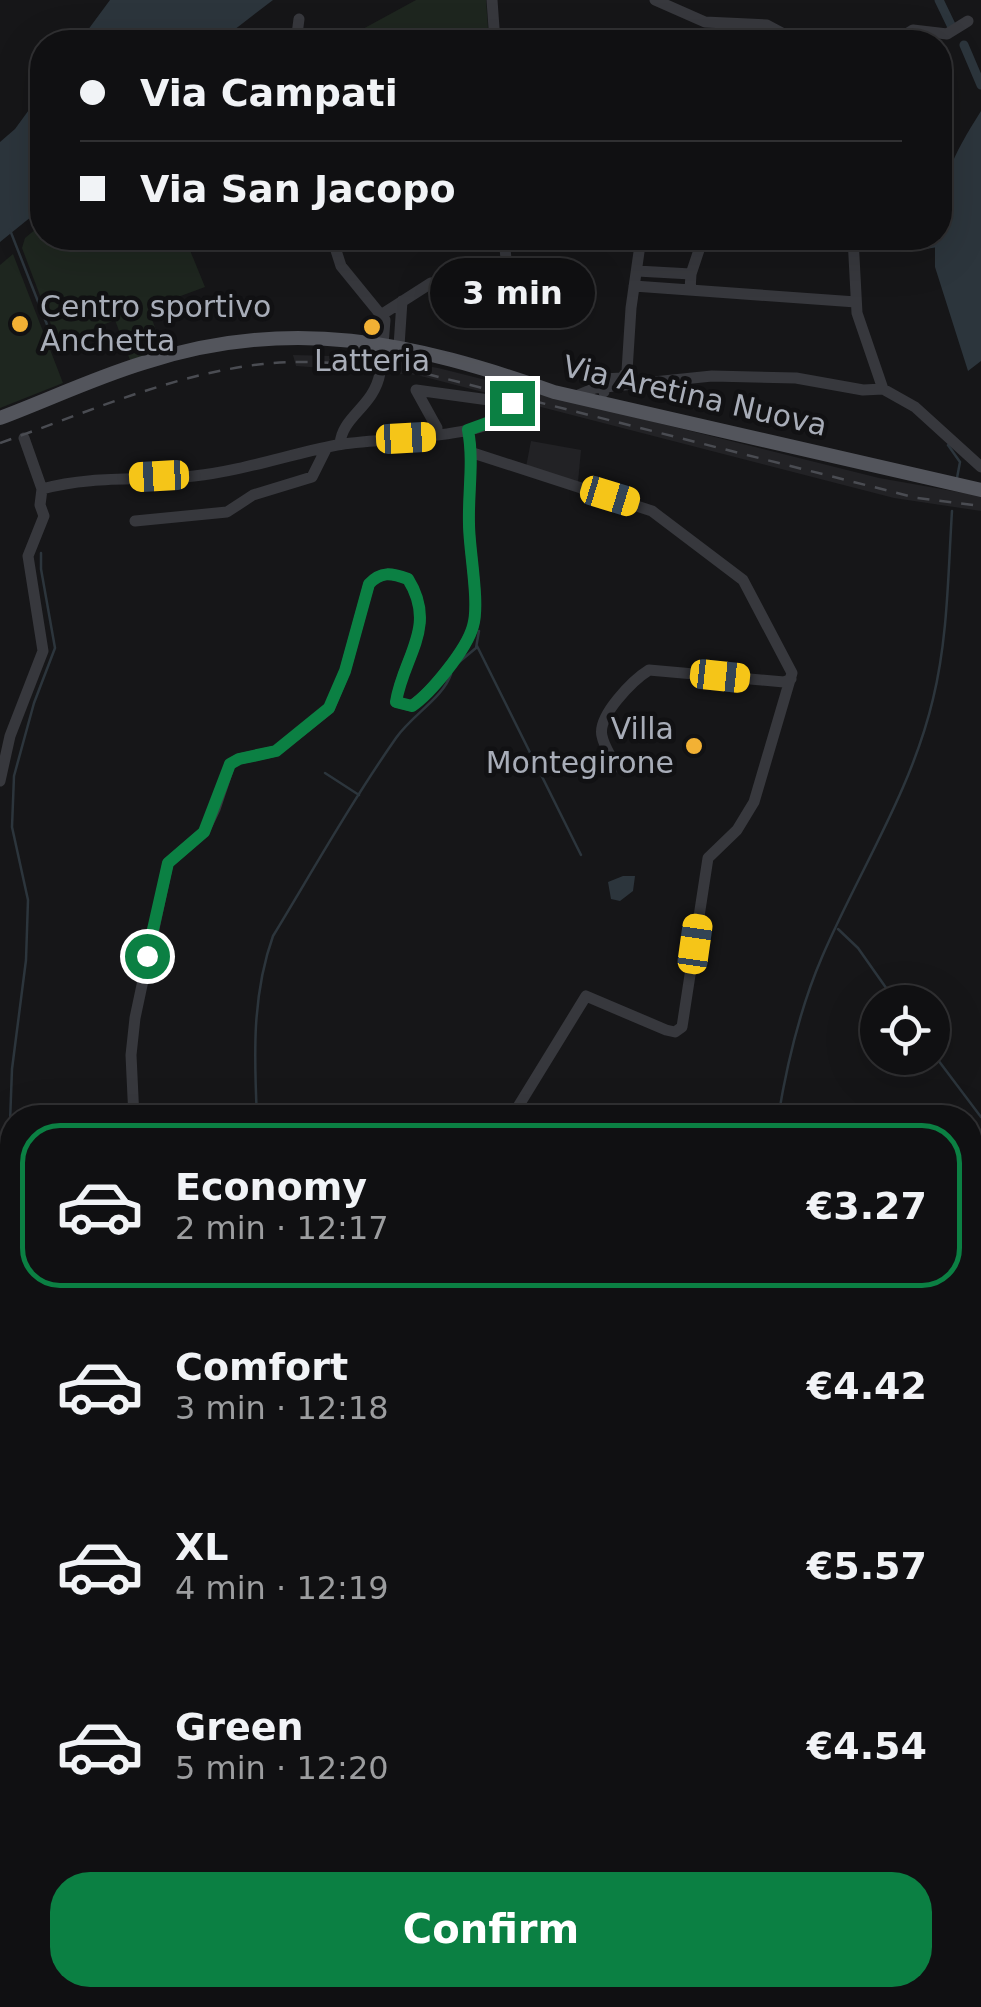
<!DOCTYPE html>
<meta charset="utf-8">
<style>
body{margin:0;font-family:"DejaVu Sans",sans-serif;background:#1e1e20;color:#f1f3f6;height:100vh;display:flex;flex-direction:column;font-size:38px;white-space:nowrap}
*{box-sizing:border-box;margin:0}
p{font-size:32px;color:#9c9d9f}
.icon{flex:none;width:55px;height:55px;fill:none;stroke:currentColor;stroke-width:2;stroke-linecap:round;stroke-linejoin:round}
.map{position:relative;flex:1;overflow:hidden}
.details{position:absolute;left:0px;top:1105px;width:982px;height:902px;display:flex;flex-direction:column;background:#101012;border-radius:40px 40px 0 0;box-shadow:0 10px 40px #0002,0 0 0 2px #303032}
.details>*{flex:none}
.top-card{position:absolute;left:30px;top:30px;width:922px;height:220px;border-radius:40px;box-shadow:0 10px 40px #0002,0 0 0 2px #303032;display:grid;align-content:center;height:220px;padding:0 50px;background:#101012}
.controls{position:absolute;left:860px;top:985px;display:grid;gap:20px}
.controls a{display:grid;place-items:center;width:90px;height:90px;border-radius:50%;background:#101012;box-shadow:0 10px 40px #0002,0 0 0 2px #303032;font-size:50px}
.end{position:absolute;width:45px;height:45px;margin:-22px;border:12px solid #0b8043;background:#fff;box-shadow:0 0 0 5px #fff}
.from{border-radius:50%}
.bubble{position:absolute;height:70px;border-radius:35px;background:#101012;box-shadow:0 10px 40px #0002,0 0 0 2px #303032;font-size:32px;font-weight:600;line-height:70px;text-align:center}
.car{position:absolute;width:30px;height:60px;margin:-30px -15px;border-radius:12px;box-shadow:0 0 8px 2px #0007;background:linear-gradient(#f5c518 24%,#345 0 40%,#f5c518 0 76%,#345 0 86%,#f5c518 0)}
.top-card b{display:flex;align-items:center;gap:35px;height:95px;font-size:38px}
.top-card b+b{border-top:2px solid #303032}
.top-card i{width:25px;height:25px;background:#f1f3f6}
ul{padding:18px 0 0;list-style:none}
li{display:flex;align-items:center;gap:30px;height:165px;margin:0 20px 15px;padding:0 30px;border:5px solid transparent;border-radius:40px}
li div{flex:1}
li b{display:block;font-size:38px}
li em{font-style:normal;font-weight:600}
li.active{border-color:#0b8043}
li>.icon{width:90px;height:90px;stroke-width:1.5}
.cta{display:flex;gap:20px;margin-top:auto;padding:20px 50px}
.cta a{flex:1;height:115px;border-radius:40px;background:#0b8043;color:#fff;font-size:40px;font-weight:600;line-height:115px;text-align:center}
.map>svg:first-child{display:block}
</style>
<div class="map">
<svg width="981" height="2007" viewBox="0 0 981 2007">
<rect width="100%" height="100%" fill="#161618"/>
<!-- built -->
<path fill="#222225" d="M293,355L370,357L438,368L879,478L981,496V511L894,498L417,375L296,366Z
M531,441L581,450L578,482L526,467Z"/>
<!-- green -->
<path fill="#1e261f" d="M416,0H486L489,42H339Z
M42,224V238H185L205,287L148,308L163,350L130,360L115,320L58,343L22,248L25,238Z
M13,254L63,383L0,408V265Z"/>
<!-- water -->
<path fill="#2c353c" d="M110,0H273L234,30L226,42H79Z
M42,92V208L0,242V142L15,129Z
M981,111V361L968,371L935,267V238H940C940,180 951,159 981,111Z
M623,876H635L633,891L620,901L611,899L608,882Z"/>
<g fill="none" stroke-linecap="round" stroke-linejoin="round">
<!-- stream -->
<path stroke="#2c353c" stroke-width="2.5" d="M10,230L55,345
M918,249L936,246
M948,445L960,462L957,478
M477,646L581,855
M458,663L476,648L479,631
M325,773L359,795
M838,929L858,948L896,1002
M932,1052L981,1117
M257,1118C254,1055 252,995 273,936C313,870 352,801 396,738C413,714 443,698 451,674
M778,1118C787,1063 800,1008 822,957C859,871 911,792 933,699C948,638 948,573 952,511
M12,1168L9,1149L12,1069L26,960L28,900L12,827L14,776L34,703L55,648L41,569V553
M970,1991L981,1974"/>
<!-- canal -->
<path stroke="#2c353c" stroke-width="9" d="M939,0L952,27
M964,45L981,85"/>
<!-- minor -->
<path stroke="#37383d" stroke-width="11" d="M492,0L495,42
M655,0L705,22L767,25L799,42
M724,24L733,42
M296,42L299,19
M894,42L913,30L947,34L968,21
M332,238L341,266L385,320L382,357
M853,238L857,313L883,389
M637,271L691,274L690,290
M691,274L703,238
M634,286L856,302
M381,315L431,283L502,276L507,269L504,238
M399,346L402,301
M416,390L437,428
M604,392L603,379L622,378L627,371L631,308L641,238
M576,396L595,388L712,376L796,378L863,390L883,389L915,407L981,467
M340,444C342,416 374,407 380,373
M473,453L652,511L743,580L792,673L754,802L737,830L708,858L682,1027L675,1032L666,1030L586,996L511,1118
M42,489C92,475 143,481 194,476C242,471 290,454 337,445C380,437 486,441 515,409L511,403L416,390
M135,521L227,512L253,495L312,477L327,447
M616,767C612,757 604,747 602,736C597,716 633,680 649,670L784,682L791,679
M0,781L10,736L43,651L28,556L44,516L40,505L42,489L24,438
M134,1118L131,1055L135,1018L168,863L204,832L215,809L230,764L239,759L276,751L329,709L345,671L369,584C381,571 391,573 408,579C438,628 403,656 396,702L411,706C431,693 467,649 473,626C480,603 469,550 469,524C468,491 474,462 468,430
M970,1487L981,1497
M0,1654L12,1657
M956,1995L971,2007
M730,2007L747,1995"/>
<!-- major -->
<path stroke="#53555c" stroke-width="14" d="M0,418C48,400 94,378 143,363C290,315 413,342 554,392L981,490"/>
<!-- rail -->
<path stroke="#4a4c52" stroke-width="2.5" stroke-dasharray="12 10" stroke-linecap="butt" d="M0,443C86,413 172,374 263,364C319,358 376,366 431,375L917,498L981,506"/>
</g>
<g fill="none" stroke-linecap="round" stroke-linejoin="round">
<!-- route -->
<path stroke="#0b8043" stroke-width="12" d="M147,956L168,863L204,832L230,764L239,759L276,751L329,708L345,671L369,584C381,571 391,573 408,579C438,627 403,657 396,702L412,706C431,693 467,649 473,626C480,603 469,550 469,524C468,491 474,462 468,430L512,414L514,409L512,403"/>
</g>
<!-- markers -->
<g fill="#f2b134" stroke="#111113" stroke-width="4">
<circle cx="20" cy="324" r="10"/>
<circle cx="372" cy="327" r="10"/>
<circle cx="694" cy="746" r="10"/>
</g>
<g text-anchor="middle" stroke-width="9" stroke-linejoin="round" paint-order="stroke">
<!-- poi labels -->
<g font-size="30" fill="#a8adb8" stroke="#111113" text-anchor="start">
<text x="40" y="317">Centro sportivo<tspan x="40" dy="34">Anchetta</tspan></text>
<text x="372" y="371" text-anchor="middle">Latteria</text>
<text x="674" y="739" text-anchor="end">Villa<tspan x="674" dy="34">Montegirone</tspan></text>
</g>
<!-- street labels -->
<g font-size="30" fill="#a8adb8" stroke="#111113">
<text transform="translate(695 396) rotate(13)" y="10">Via Aretina Nuova</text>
</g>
</g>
</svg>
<div class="controls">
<a><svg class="icon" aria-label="locate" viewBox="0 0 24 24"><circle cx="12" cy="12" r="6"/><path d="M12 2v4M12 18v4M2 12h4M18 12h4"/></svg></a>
</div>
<i class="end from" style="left:147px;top:956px"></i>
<i class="end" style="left:512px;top:403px"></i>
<div class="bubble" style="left:430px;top:258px;width:165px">3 min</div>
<i class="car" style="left:406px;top:438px;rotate:87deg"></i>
<i class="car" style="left:159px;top:476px;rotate:267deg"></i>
<i class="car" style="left:610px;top:496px;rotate:107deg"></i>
<i class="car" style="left:720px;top:676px;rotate:96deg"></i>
<i class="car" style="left:695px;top:944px;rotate:8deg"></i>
<div class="top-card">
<b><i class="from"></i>Via Campati</b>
<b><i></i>Via San Jacopo</b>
</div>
<section class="details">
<ul>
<li class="active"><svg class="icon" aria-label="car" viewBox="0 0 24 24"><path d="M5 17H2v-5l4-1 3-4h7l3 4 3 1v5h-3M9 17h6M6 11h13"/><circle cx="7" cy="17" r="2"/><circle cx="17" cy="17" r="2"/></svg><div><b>Economy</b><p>2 min · 12:17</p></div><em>€3.27</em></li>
<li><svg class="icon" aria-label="car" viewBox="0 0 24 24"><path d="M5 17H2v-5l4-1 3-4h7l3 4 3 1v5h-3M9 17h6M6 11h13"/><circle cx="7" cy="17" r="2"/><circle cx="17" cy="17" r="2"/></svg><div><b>Comfort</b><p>3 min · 12:18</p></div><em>€4.42</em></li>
<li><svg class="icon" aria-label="car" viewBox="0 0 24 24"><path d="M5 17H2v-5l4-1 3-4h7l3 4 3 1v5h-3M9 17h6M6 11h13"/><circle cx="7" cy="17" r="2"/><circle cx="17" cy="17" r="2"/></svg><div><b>XL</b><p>4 min · 12:19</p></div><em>€5.57</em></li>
<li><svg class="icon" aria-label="car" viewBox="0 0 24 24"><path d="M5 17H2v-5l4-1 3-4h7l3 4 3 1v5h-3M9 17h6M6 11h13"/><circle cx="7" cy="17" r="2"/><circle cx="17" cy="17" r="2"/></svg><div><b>Green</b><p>5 min · 12:20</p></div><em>€4.54</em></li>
</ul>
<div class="cta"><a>Confirm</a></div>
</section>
</div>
